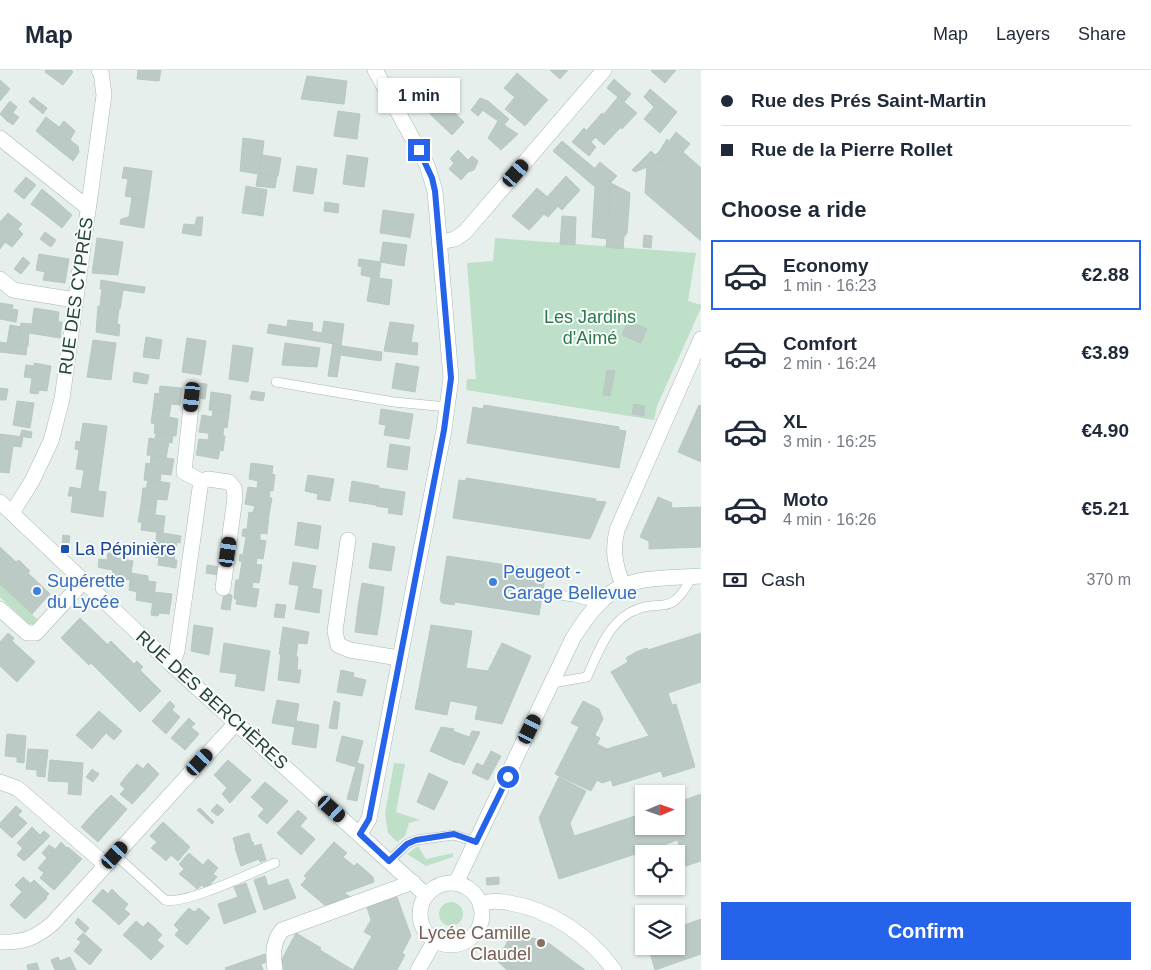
<!DOCTYPE html>
<meta charset="utf-8">
<style>
body{margin:0;font-family:Helvetica,sans-serif;background:#f6f6f7;color:#1f2937;height:100vh;display:flex;flex-direction:column;font-size:19px;white-space:nowrap}
*{box-sizing:border-box;margin:0}
p{font-size:16px;color:#747a83}
.icon{flex:none;width:28px;height:28px;fill:none;stroke:currentColor;stroke-width:2;stroke-linecap:round;stroke-linejoin:round}
.map{position:relative;flex:1;overflow:hidden}
.panel{display:flex;flex-direction:column;background:#fff;width:450px}
.panel>*{flex:none}
.guide{display:grid;align-content:center;height:110px;padding:0 20px;background:#fff}
.needle{width:32px;rotate:88deg}
.fabs{position:absolute;left:635px;top:715px;display:grid;gap:10px}
.fabs a{display:grid;place-items:center;width:50px;height:50px;border-radius:0px;background:#fff;box-shadow:0 1px 4px #0004;font-size:25px}
.end{position:absolute;width:22px;height:22px;margin:-11px;border:6px solid #2563eb;background:#fff;box-shadow:0 0 0 2px #fff}
.from{border-radius:50%}
.bubble{position:absolute;height:35px;border-radius:0px;background:#fff;box-shadow:0 1px 4px #0004;font-size:16px;font-weight:700;line-height:35px;text-align:center}
.car{position:absolute;width:15px;height:30px;margin:-15px -8px;border-radius:6px;box-shadow:0 0 4px 1px #0007;background:linear-gradient(#222 24%,#8ab4d8 0 40%,#222 0 76%,#8ab4d8 0 86%,#222 0)}
.guide b{display:flex;align-items:center;gap:18px;height:48px;font-size:19px}
.guide b+b{border-top:1px solid #e0e1e3}
.guide i{width:12px;height:12px;background:#1f2937}
ul{padding:0;list-style:none}
li{display:flex;align-items:center;gap:15px;height:70px;margin:0 10px 8px;padding:0 10px;border:2px solid transparent;border-radius:0px}
li div{flex:1}
li b{display:block;font-size:19px}
li em{font-style:normal;font-weight:700}
li.selected{border-color:#2563eb}
li>.icon{width:45px;height:45px;stroke-width:1.5}
h2{padding:0 20px;font-size:22px;line-height:60px}
.pay{display:flex;align-items:center;gap:12px;height:55px;padding:0 20px;font-size:19px}
.pay p{margin-inline-start:auto}
.button{display:flex;gap:10px;margin-top:auto;padding:10px 20px}
.button a{flex:1;height:58px;border-radius:0px;background:#2563eb;color:#fff;font-size:20px;font-weight:700;line-height:58px;text-align:center}
header{display:flex;align-items:center;gap:30px;box-sizing:border-box;height:70px;padding:0 25px;background:#fff;border-bottom:1px solid #e0e1e3}
header strong{font-size:24px}
nav{display:flex;gap:28px;margin-inline-start:auto;font-size:18px}
main{display:flex;flex:1;min-height:0}
.map>svg:first-child{display:block}
</style>
<header>
<strong>Map</strong>
<nav><a>Map</a><a>Layers</a><a>Share</a></nav>
</header>
<main>
<div class="map">
<svg width="701" height="900" viewBox="0 0 701 900">
<rect width="100%" height="100%" fill="#e6efeb"/>
<!-- green -->
<path fill="#bfe0c8" d="M495,168L696,183L688,231L701,235V238L657,336L654,350L466,320L467,309H476L467,193L493,191Z
M0,514L39,551L34,555L29,554L0,527Z
M394,693L405,694L396,742L420,750L409,753L405,766L397,772L388,763L385,744Z
M418,776L426,789L453,783V787L426,796L407,784Z
M439 844a12 12 0 1 1 24 0a12 12 0 1 1-24 0Z"/>
<!-- building -->
<path fill="#bbcac4" stroke="#b8c9c2" d="M46,0H71L73,2L63,15L45,2Z
M138,0H161L159,11L137,9Z
M550,0H568L560,9Z
M652,0H676L665,13L651,1Z
M517,3L548,30L535,44L504,18Z
M307,6L347,11L344,34L301,29Z
M614,9L631,24L624,32L607,18Z
M0,10L10,19L0,31Z
M650,19L677,42L660,63L644,49L654,37L644,27Z
M33,27L47,38L43,44L29,32Z
M515,27L535,44L525,56L505,39Z
M618,27L637,43L622,59L604,44Z
M480,28L488,31L509,49L504,55L475,35Z
M440,29L464,52L452,65L428,42Z
M10,31L17,37L7,51L0,44Z
M475,35L483,40L478,46L471,40Z
M338,41L360,44L357,69L334,66Z
M13,43L19,47L13,55L7,51Z
M602,43L620,58L604,75L587,60Z
M46,47L59,57L48,71L36,61Z
M64,51L75,61L70,70L78,76L79,82L73,91L48,71Z
M498,51L518,64L501,80L488,68Z
M584,58L595,68L591,72L596,77L589,86L572,72Z
M676,62L690,74L683,82L670,70Z
M243,68L264,71L260,104L277,106L275,118L256,116L258,104L240,101Z
M667,69L676,76L657,90L649,83L651,81L655,85L659,82Z
M562,71L611,112L607,169L592,167L595,117L553,81Z
M676,76L683,82L659,92L657,90Z
M458,80L468,90L472,86L478,91L474,100L468,102L461,110L449,99L454,93L450,89Z
M683,82L701,98V171L645,123L647,97Z
M649,83L659,92L635,102L632,100Z
M262,85L281,88L278,106L260,104Z
M347,85L368,88L364,117L343,114Z
M600,92L617,106L611,112L595,98Z
M297,96L317,99L313,124L293,121Z
M124,97L152,101L148,130L125,126L128,109L122,108Z
M566,106L580,120L562,140L547,127Z
M26,107L36,115L24,129L14,121Z
M611,113L630,123L627,163L624,167L623,179L606,177Z
M246,116L262,119L257,145L242,143Z
M537,118L558,136L548,147L544,144L529,160L512,146Z
M42,119L54,129L43,143L31,134Z
M262,119L267,120L263,146L257,145Z
M132,127L148,130L144,158L120,154L121,149L129,147Z
M54,129L72,145L62,158L43,143Z
M325,132L339,134L338,143L324,141Z
M383,140L410,144L407,167L380,163Z
M8,143L22,154L18,159L23,164L12,177L5,172L0,179V152Z
M410,144H414L410,168L407,167Z
M562,146L576,147L575,175L560,174Z
M197,147H203L201,166L182,163L184,154L195,155Z
M45,162L56,170L51,177L40,169Z
M644,165L652,166L651,178L643,177Z
M97,168L123,172L118,205L92,203Z
M383,172L407,175L404,196L380,192Z
M39,184L69,189L65,213L43,210L45,202L36,200Z
M23,187L30,193L21,204L14,199Z
M359,189L381,192L379,208L392,210L389,235L367,231L371,207L361,205L362,197L358,196Z
M101,210L124,214L120,239L100,236L102,219H100Z
M124,214L145,217L144,223L123,220Z
M0,233L13,235L12,239L18,240L16,252L0,249Z
M98,236L119,239L117,254L120,255L119,266L96,262Z
M34,238L59,242L58,252H62L60,268L29,263L28,276L18,275L21,253L32,254Z
M288,250L313,253L312,261L322,263L324,251L344,254L341,275L267,263L269,254L287,257Z
M628,251L647,259L641,273L622,265Z
M390,252L414,255L411,272L418,273L417,285L384,281Z
M10,255L21,257L18,275L7,273Z
M146,267L162,270L159,289L143,287Z
M187,268L206,271L201,305L182,302Z
M93,270L116,273L111,310L87,307Z
M0,272L27,276L26,285L0,282Z
M285,273L320,278L317,297L282,295Z
M333,273L342,275L337,307L328,306Z
M233,275L253,278L248,312L229,309Z
M342,276L382,282L381,291L340,285Z
M34,293L51,296L47,321L39,320L38,324L30,323L32,308L24,307L26,295L34,296Z
M396,293L419,297L415,322L392,318Z
M607,300L615,301L610,326L603,325Z
M134,302L149,305L147,314L133,312Z
M198,313L207,314L205,329L196,328Z
M160,316L182,318L180,335L171,334L170,341L153,339L155,323L159,324Z
M0,318L8,319L6,330H0Z
M252,321L265,323L263,331L250,329Z
M211,322L231,325L229,343L209,340Z
M17,331L34,333L30,358L13,355Z
M634,334L645,336L644,346L632,344Z
M484,335L619,357V360L626,361L619,398L467,373L473,337L483,339Z
M699,335L701,336V392L678,382Z
M153,339L170,341L169,347L178,349L176,366L154,363L155,354L151,353Z
M381,339L413,344L409,369L384,365L386,355L379,354Z
M213,341L229,343L227,358L224,357L223,365L199,362L202,345L212,347Z
M83,353L107,356L98,421L106,422L103,447L71,442L73,426H68L70,417L81,419L84,400L76,399L79,380L75,379L76,371L80,372Z
M22,360L32,362L31,368L20,366Z
M156,363L173,365L172,373L169,372L166,388L147,385L149,368L155,369Z
M0,364L23,367L21,377L13,376L9,403L0,402Z
M209,364L225,366L223,381L220,380L218,389L196,385L199,369L208,370Z
M390,374L410,377L407,400L387,397Z
M151,386L174,389L171,405L161,404L160,412L144,410L146,393L150,394Z
M251,393L273,396L272,404L275,405L273,421L257,418L258,411L249,409Z
M308,405L334,409L330,431L317,429L318,424L305,421Z
M466,408L596,429L595,431L606,432L590,469L453,448L459,410L466,411Z
M148,410L170,413L167,430L157,429L156,437L141,434L143,418H146Z
M352,411L379,416L376,435L349,431Z
M248,417L270,420L269,428H272L269,445L253,442L255,436L245,434Z
M379,418L405,422L402,445L388,443L389,438L376,436Z
M658,427L672,433L671,437L673,438L701,437V477L649,479V471L640,467Z
M141,434L156,437L155,445L165,446L163,463L141,460L142,452H138Z
M249,442L269,445L267,464L260,463V469L242,466L243,459H247Z
M298,452L321,456L318,479L295,475Z
M157,462L181,466L180,473L177,472L174,490L154,487Z
M63,465L70,466L68,480L62,474Z
M246,467L266,471L263,489L257,488L256,494L239,491L240,484L243,485Z
M373,473L395,477L391,501L369,498Z
M0,477L16,492L19,490L30,501L28,503L50,524L32,544L0,514Z
M108,483L117,484L116,488L133,491L130,510L112,508L113,500L106,499Z
M447,486L546,501L539,545L455,532L454,535L442,533L440,530Z
M159,488L177,490L176,498L158,495Z
M99,489L107,490L106,499L98,497Z
M242,492L262,495L259,513L253,512L252,518L235,516L236,510H239Z
M293,492L316,496L312,518L289,514Z
M207,495L220,497L219,505L206,503Z
M131,503L148,506V511L156,512L153,533L136,530L137,522L129,520Z
M362,513L384,517L381,541L358,537Z
M235,516L259,519L256,537L236,534L237,529H234Z
M299,516L322,520L319,543L295,539Z
M154,522L172,524L169,544L159,543L158,546L151,545Z
M224,524L232,525L230,540L221,539Z
M276,534L286,535L284,548L274,547Z
M358,537L381,541L377,565L355,562Z
M80,548L108,575L89,595L61,568Z
M194,555L213,558L209,585L191,581Z
M431,555L472,561L466,598L488,601L502,573L531,586L502,654L475,649L478,636L450,631L447,645L415,639Z
M283,557L309,562L307,574L298,573L296,587L279,584Z
M8,563L14,568L12,571L35,592L17,612L0,596V572Z
M701,563V612L668,623L672,635L676,634L695,697L663,707L661,701L613,716L611,710L602,713L597,710L591,721L555,704L579,657L600,668L597,674L607,679L649,666L611,602L628,592L626,588L636,582L647,578L648,580Z
M111,571L134,594L137,591L143,597L140,600L161,621L140,642L91,593Z
M224,573L270,581L264,621L235,616L237,604L220,602Z
M281,584L298,587L297,600H301L299,613L278,610Z
M341,600L354,603L353,607L366,610L362,626L337,622Z
M277,630L299,634L295,657L272,653Z
M170,631L175,636L172,640L180,647L166,664L152,651Z
M334,631L340,633L337,659L329,658Z
M583,631L599,639L603,649L595,665L571,653Z
M99,641L122,661L114,670L106,663L92,679L76,665Z
M189,648L195,654L191,657L199,664L185,680L171,668Z
M296,651L319,655L316,678L292,674Z
M441,657L454,659L453,661L469,667L457,693L430,681Z
M472,661L480,662L464,695L458,692Z
M7,664L26,666L24,693L17,692V687L5,686Z
M342,666L363,671L356,697L336,691Z
M28,679L48,680L45,707L37,706V700L26,699Z
M491,681L501,686L488,710L472,703L477,693L483,696Z
M50,690L83,693L81,725L68,724L69,712L48,711Z
M228,690L251,710L230,733L222,724L227,718L214,705Z
M148,693L159,704L146,719L128,704L137,694L143,699Z
M357,693L364,695L357,731L347,729Z
M92,699L99,704L93,712L86,707Z
M429,703L448,712L434,740L417,732Z
M128,704L146,719L132,734L120,724L125,719L120,714Z
M559,707L586,721L570,753L574,766L590,761L602,795L559,809L539,748Z
M265,712L288,731L267,754L258,746L264,739L251,727Z
M701,724V791L686,796L673,756H676V733Z
M111,725L127,739L114,754L97,739Z
M217,734L224,740L218,746L211,741Z
M16,736L22,741L18,745L27,753L12,768L0,757V753Z
M200,738L214,752L212,754L197,740Z
M97,739L114,754L98,772L81,757Z
M298,740L307,748L300,756L315,769L301,785L277,763Z
M644,743V756H673L678,770L602,795L590,761Z
M163,752L176,764L158,784L151,778L157,772L150,766Z
M32,757L40,765L44,761L50,766L31,785L17,773Z
M249,763L252,772L236,778L233,768Z
M176,764L190,777L178,791L171,785L166,791L158,784Z
M61,772L67,778L61,785L55,780Z
M253,772L254,776L261,774L266,790L260,792L259,789L241,796L235,778Z
M334,772L347,783L343,787L354,796L357,793L373,807L374,812L344,823L354,829L328,838L301,815L307,808L304,806Z
M49,775L55,779L47,788L42,783Z
M68,777L82,789L79,792L65,780Z
M23,778L31,785L24,791L17,785Z
M55,780L61,785L65,780L79,792L67,806L47,788Z
M189,783L203,795L188,811L179,804L184,799L179,794Z
M47,788L67,806L54,820L40,808L44,803L38,798Z
M208,789L218,798L213,804L203,795Z
M203,795L217,807L206,819L202,815L197,819L188,811Z
M265,806L268,816L288,809L296,828L264,840L254,810Z
M23,807L47,828L25,849L10,835L22,822L15,815Z
M499,807V814L487,815L486,808Z
M34,810L49,824L46,827L31,813Z
M246,813L256,842L224,854L218,834L238,827L234,817Z
M103,819L108,824L112,819L120,827L106,843L92,831Z
M120,827L128,834L124,839L130,844L119,855L106,843Z
M397,827L411,866L402,883L405,885L397,900H353L372,866L364,862L371,850L367,837Z
M189,838L194,842L199,838L210,848L197,863L180,848Z
M78,848L89,858L85,863L75,853Z
M180,848L197,863L187,875L175,865L179,860L174,855Z
M701,849V884L655,900L648,876H676V858Z
M136,851L143,857L148,852L155,858L138,878L123,865Z
M155,858L162,865L157,870L164,876L151,890L138,878Z
M511,860L550,874L585,900H507L495,889L506,875Z
M83,863L102,880L90,895L74,881L81,872L77,869Z
M296,863L321,878L320,880L353,900H282L284,896L280,893Z
M265,884L268,892L261,894L263,900H244L242,892Z
M58,887L60,891L70,887L76,900H55L51,890Z
M242,892L244,900H226L225,898Z
M37,893L39,900H28L27,895Z"/>
<g fill="none" stroke-linecap="round" stroke-linejoin="round">
<defs>
<path id="lane" d="M276,312L394,332L448,337
M542,523L574,527L599,533
M552,613L587,607C597,585 607,556 629,543C661,525 668,552 692,507
M121,790L165,830C186,835 253,802 275,793
M389,791L407,774L416,770L454,765L476,772"/>
<path id="street" d="M0,68L88,138
M440,172L455,169L465,162L604,0
M0,209L13,220L75,230
M201,411L208,409L229,412L234,418L235,427L223,518
M12,443L32,411L51,371L62,329L104,25L101,2L99,0
M348,470L335,561L338,575L350,580L399,588
M623,515C615,495 612,481 617,460L701,269
M0,539L27,563H36L83,512
M172,595L177,581L201,411L184,402L192,327
M0,712L17,718L106,795
M0,872C23,873 36,868 53,853L236,653
M275,900C273,885 272,873 282,860L413,812"/>
<path id="secondary" d="M0,432L172,595L426,825
M360,764L369,749L444,360L451,308L435,121L427,95L375,0
M456,813L573,568C614,504 632,510 701,506
M420 844a31 31 0 1 1 62 0a31 31 0 1 1-62 0Z
M480,835C490,830 499,831 510,833C552,840 589,866 614,900
M418,900L435,870"/>
</defs>
<!-- lane casing -->
<use href="#lane" stroke="#a8b8b2" stroke-width="10"/>
<!-- street casing -->
<use href="#street" stroke="#a8b8b2" stroke-width="16"/>
<!-- secondary casing -->
<use href="#secondary" stroke="#a4bbb3" stroke-width="16"/>
<!-- lane -->
<use href="#lane" stroke="#fff" stroke-width="9"/>
<!-- street -->
<use href="#street" stroke="#fff" stroke-width="15"/>
<!-- secondary -->
<use href="#secondary" stroke="#fff" stroke-width="15"/>
</g>
<g fill="none" stroke-linecap="round" stroke-linejoin="round">
<!-- route -->
<path stroke="#2563eb" stroke-width="6" d="M419,80L432,108L435,121L451,308L444,360L369,749L360,764L389,791L407,774L416,770L454,764L476,772L508,707"/>
</g>
<!-- markers -->
<rect fill="#1a4fb4" stroke="#f7fbf9" stroke-width="2" x="60" y="474" width="10" height="10" rx="2.5"/>
<g fill="#3f7fe0" stroke="#f7fbf9" stroke-width="2">
<circle cx="493" cy="512" r="5"/>
<circle cx="37" cy="521" r="5"/>
</g>
<circle fill="#8d6e63" stroke="#f7fbf9" stroke-width="2" cx="541" cy="873" r="5"/>
<g text-anchor="middle" stroke-width="4" stroke-linejoin="round" paint-order="stroke">
<!-- street labels -->
<g font-size="18" fill="#24423a" stroke="#f7fbf9">
<text transform="translate(76 226) rotate(-82)" y="6">RUE DES CYPRÈS</text>
<text transform="translate(212 630) rotate(42)" y="6">RUE DES BERCHÈRES</text>
</g>
<!-- park labels -->
<g font-size="18" fill="#2d7a4b" stroke="#f7fbf9">
<text x="590" y="253">Les Jardins<tspan x="590" dy="21">d'Aimé</tspan></text>
</g>
<!-- transit labels -->
<g font-size="18" fill="#164399" stroke="#f7fbf9" text-anchor="start">
<text x="75" y="485">La Pépinière</text>
</g>
<!-- shop labels -->
<g font-size="18" fill="#366cbe" stroke="#f7fbf9" text-anchor="start">
<text x="503" y="508">Peugeot -<tspan x="503" dy="21">Garage Bellevue</tspan></text>
<text x="47" y="517">Supérette<tspan x="47" dy="21">du Lycée</tspan></text>
</g>
<!-- education labels -->
<g font-size="18" fill="#785e54" stroke="#f7fbf9" text-anchor="end">
<text x="531" y="869">Lycée Camille<tspan x="531" dy="21">Claudel</tspan></text>
</g>
</g>
</svg>
<div class="fabs">
<a><svg class="needle" viewBox="-14 -14 28 28"><path d="M0-13l5 13h-10z" fill="#e53935"/><path d="M0 13l5-13h-10z" fill="#747a83"/></svg></a>
<a><svg class="icon" aria-label="locate" viewBox="0 0 24 24"><circle cx="12" cy="12" r="6"/><path d="M12 2v4M12 18v4M2 12h4M18 12h4"/></svg></a>
<a><svg class="icon" aria-label="layers" viewBox="0 0 24 24"><path d="M12 4l9 5-9 5-9-5zM3 14l9 5 9-5"/></svg></a>
</div>
<i class="end from" style="left:508px;top:707px"></i>
<i class="end" style="left:419px;top:80px"></i>
<div class="bubble" style="left:378px;top:8px;width:82px">1 min</div>
<i class="car" style="left:516px;top:103px;rotate:41deg"></i>
<i class="car" style="left:192px;top:327px;rotate:186deg"></i>
<i class="car" style="left:228px;top:482px;rotate:8deg"></i>
<i class="car" style="left:530px;top:659px;rotate:26deg"></i>
<i class="car" style="left:200px;top:692px;rotate:43deg"></i>
<i class="car" style="left:332px;top:739px;rotate:132deg"></i>
<i class="car" style="left:115px;top:785px;rotate:42deg"></i>
</div>
<section class="panel">
<div class="guide">
<b><i class="from"></i>Rue des Prés Saint-Martin</b>
<b><i></i>Rue de la Pierre Rollet</b>
</div>
<h2>Choose a ride</h2>
<ul>
<li class="selected"><svg class="icon" aria-label="car" viewBox="0 0 24 24"><path d="M5 17H2v-5l4-1 3-4h7l3 4 3 1v5h-3M9 17h6M6 11h13"/><circle cx="7" cy="17" r="2"/><circle cx="17" cy="17" r="2"/></svg><div><b>Economy</b><p>1 min · 16:23</p></div><em>€2.88</em></li>
<li><svg class="icon" aria-label="car" viewBox="0 0 24 24"><path d="M5 17H2v-5l4-1 3-4h7l3 4 3 1v5h-3M9 17h6M6 11h13"/><circle cx="7" cy="17" r="2"/><circle cx="17" cy="17" r="2"/></svg><div><b>Comfort</b><p>2 min · 16:24</p></div><em>€3.89</em></li>
<li><svg class="icon" aria-label="car" viewBox="0 0 24 24"><path d="M5 17H2v-5l4-1 3-4h7l3 4 3 1v5h-3M9 17h6M6 11h13"/><circle cx="7" cy="17" r="2"/><circle cx="17" cy="17" r="2"/></svg><div><b>XL</b><p>3 min · 16:25</p></div><em>€4.90</em></li>
<li><svg class="icon" aria-label="car" viewBox="0 0 24 24"><path d="M5 17H2v-5l4-1 3-4h7l3 4 3 1v5h-3M9 17h6M6 11h13"/><circle cx="7" cy="17" r="2"/><circle cx="17" cy="17" r="2"/></svg><div><b>Moto</b><p>4 min · 16:26</p></div><em>€5.21</em></li>
</ul>
<div class="pay"><svg class="icon" aria-label="cash" viewBox="0 0 24 24"><path d="M3 7h18v10H3z"/><circle cx="12" cy="12" r="2"/></svg>Cash<p>370 m</p></div>
<div class="button"><a>Confirm</a></div>
</section>
</main>
